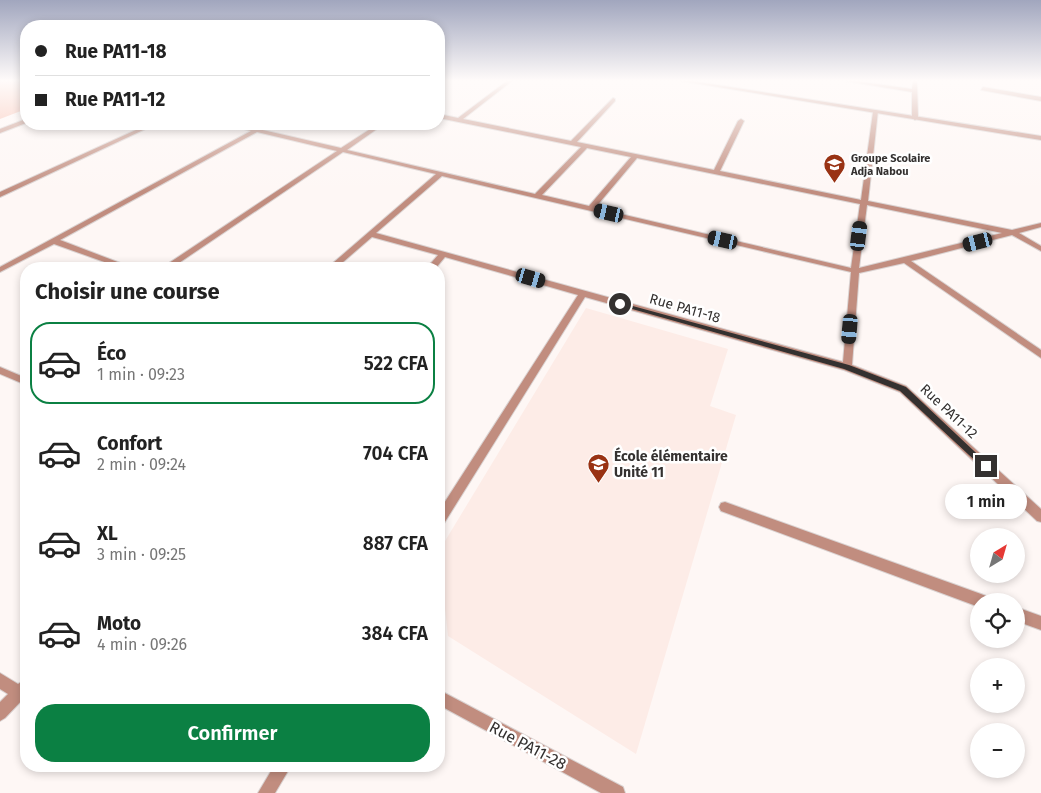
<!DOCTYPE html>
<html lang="fr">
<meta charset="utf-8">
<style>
body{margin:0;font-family:"Fira Sans",sans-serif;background:#f2f2f2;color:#222;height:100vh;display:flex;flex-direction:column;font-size:19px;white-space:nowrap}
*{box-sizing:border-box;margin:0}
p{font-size:16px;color:#767676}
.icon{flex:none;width:28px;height:28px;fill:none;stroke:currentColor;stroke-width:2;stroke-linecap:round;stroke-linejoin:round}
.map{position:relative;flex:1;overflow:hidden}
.side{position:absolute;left:20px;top:262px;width:425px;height:510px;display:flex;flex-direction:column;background:#fff;border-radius:20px;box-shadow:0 2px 8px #0003}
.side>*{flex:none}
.hud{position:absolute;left:20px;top:20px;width:425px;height:110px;border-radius:20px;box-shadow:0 2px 8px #0003;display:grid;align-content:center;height:110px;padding:0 15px;background:#fff}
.needle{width:32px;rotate:37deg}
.controls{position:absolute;left:970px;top:528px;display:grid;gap:10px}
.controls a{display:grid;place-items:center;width:55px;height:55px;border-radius:50%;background:#fff;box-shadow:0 2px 8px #0003;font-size:25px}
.end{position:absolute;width:22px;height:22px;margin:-11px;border:6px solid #343130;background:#fff;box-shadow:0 0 0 2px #fff}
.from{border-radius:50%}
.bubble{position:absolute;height:35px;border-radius:18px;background:#fff;box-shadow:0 2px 8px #0003;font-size:16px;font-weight:600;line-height:35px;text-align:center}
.car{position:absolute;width:15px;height:30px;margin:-15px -8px;border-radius:6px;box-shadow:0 0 4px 1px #0007;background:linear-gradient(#222 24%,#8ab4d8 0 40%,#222 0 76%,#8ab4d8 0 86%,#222 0)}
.hud b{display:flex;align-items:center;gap:18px;height:48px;font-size:19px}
.hud b+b{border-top:1px solid #e0e0e0}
.hud i{width:12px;height:12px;background:#222}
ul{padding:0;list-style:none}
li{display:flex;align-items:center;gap:15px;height:82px;margin:0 10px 8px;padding:0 5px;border:2px solid transparent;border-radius:20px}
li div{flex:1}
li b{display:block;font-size:19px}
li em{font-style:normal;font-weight:600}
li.current{border-color:#0b8043}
li>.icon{width:45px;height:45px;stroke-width:1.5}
h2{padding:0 15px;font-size:22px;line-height:60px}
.button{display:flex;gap:10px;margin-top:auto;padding:10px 15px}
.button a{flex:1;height:58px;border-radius:20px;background:#0b8043;color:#fff;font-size:20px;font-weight:600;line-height:58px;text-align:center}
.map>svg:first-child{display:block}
</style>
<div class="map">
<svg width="1041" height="793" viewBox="0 0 1041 793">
<rect width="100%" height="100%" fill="#fef7f5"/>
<!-- built -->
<path fill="#fdece7" d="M586,308L728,349L710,406L736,415L636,754L448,636L439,554V551Z"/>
<!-- green -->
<path fill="#f7b6a4" d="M0,81H26V109L0,119Z"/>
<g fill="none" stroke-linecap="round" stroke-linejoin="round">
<defs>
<path id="minor" d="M507,81H512L463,119L571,141L613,98L615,99V101L577,142L714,170L738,121L741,119L744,121L720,171L861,200L873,112L878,111L868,201L1012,230L1041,223V227L1019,233L1041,246V251L1012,235L911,261L1041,350V358L904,263L859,273L852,365L906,386L1041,509V522L1037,521L900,392L844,370L585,297L443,525L439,526V511L578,295L445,257L435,269H426L438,255L372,237L335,269H326L436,174L343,152L170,269H160L337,151L257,132L60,240L136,269H124L54,244L0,272V267L251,131L227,124H236L341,148L378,124H384L347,150L535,194L581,147L439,118V114L458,118ZM587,148L631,157L589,206L542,195ZM637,158L860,204L851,268L595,208ZM442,176L851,272L843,362L376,233ZM867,205L1002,233L859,268Z
M845,81H856L912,89L913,81H917L918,118L915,120L912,118V92Z
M983,87L1041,97V101L981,90Z
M149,124H156L0,197V192Z
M0,367L26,378V385L0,374Z
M725,502L981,594L986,596L988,601H979V607L721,511L719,507L721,503Z
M1016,607L1041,616V630L1016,621Z
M0,673L18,684L26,679V696L5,718L0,721V702L8,694L0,689Z
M439,690L623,787L625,793H601L439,705Z
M274,766H291L275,793H258Z"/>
<path id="tertiary" d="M681,81H692L1041,136V140Z
M26,119V123L0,133V129Z"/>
</defs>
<!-- minor casing -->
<use href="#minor" stroke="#dad3d2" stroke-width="2"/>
<!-- tertiary casing -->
<use href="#tertiary" stroke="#dad3d2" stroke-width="2"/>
<!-- minor -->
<use href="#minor" fill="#c18d7f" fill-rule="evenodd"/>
<!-- tertiary -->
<use href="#tertiary" fill="#c18d7f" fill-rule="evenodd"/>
</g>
<!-- sky -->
<linearGradient id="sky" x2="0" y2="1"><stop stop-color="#a1a6be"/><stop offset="0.42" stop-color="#fffbfa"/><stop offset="1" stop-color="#fffbfa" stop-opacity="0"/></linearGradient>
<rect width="1041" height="192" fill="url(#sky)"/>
<!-- route -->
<path fill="#343130" d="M618,302L849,365L906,387L990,466L986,469L983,468L900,391L844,369L618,305Z"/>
<!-- icons -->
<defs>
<symbol id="school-pin" viewBox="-11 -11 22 30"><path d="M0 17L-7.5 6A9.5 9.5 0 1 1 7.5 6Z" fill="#993213" stroke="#fff"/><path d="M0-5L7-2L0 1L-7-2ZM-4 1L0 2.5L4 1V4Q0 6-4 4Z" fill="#fff"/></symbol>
</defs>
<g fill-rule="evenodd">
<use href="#school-pin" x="822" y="152" width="25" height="34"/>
<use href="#school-pin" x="586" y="452" width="25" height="34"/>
</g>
<g text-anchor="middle" stroke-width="5" stroke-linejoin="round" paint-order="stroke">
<!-- far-poi labels -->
<g font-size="11" font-weight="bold" fill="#343130" stroke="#fff" text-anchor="start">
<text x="851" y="162">Groupe Scolaire<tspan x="851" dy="13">Adja Nabou</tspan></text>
</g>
<!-- street labels -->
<g font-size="14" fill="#343130" stroke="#fff">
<text transform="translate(685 308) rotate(16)" y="5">Rue PA11-18</text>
<text transform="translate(949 411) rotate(43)" y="5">Rue PA11-12</text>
</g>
<!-- poi labels -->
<g font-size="14" font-weight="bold" fill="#343130" stroke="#fff" text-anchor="start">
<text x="614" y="461">École élémentaire<tspan x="614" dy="16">Unité 11</tspan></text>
</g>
<!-- near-street labels -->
<g font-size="16" fill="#343130" stroke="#fff">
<text transform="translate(528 745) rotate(28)" y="6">Rue PA11-28</text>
</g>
</g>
</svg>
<div class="controls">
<a><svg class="needle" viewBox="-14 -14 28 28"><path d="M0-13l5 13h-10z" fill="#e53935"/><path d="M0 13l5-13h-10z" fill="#767676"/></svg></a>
<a><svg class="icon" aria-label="locate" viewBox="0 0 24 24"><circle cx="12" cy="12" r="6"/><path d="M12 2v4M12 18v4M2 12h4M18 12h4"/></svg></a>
<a>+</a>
<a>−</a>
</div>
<i class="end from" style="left:620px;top:304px"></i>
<i class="end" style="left:986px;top:466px"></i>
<div class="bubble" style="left:945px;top:484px;width:82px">1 min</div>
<i class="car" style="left:609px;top:213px;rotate:283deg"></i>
<i class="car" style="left:859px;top:236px;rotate:7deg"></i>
<i class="car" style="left:723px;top:240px;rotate:283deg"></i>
<i class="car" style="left:978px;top:242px;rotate:256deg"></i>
<i class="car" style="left:531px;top:278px;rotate:106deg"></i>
<i class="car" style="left:850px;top:329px;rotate:185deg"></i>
<div class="hud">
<b><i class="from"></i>Rue PA11-18</b>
<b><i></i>Rue PA11-12</b>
</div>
<section class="side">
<h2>Choisir une course</h2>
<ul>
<li class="current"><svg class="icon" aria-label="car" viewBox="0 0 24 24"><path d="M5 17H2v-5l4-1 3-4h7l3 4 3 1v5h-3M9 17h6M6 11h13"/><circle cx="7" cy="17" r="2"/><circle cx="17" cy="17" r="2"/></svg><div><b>Éco</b><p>1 min · 09:23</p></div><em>522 CFA</em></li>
<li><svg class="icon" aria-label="car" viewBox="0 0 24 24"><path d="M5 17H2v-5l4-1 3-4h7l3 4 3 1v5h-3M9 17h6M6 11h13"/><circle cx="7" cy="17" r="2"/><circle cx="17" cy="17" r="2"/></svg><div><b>Confort</b><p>2 min · 09:24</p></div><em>704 CFA</em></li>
<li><svg class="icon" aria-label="car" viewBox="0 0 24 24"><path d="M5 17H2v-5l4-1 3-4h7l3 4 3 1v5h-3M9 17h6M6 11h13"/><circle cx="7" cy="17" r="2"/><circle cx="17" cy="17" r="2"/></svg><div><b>XL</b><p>3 min · 09:25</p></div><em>887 CFA</em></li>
<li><svg class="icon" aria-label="car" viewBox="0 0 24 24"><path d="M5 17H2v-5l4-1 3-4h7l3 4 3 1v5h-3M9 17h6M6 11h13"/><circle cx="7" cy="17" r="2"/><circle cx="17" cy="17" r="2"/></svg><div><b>Moto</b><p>4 min · 09:26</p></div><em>384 CFA</em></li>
</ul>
<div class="button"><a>Confirmer</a></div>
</section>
</div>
